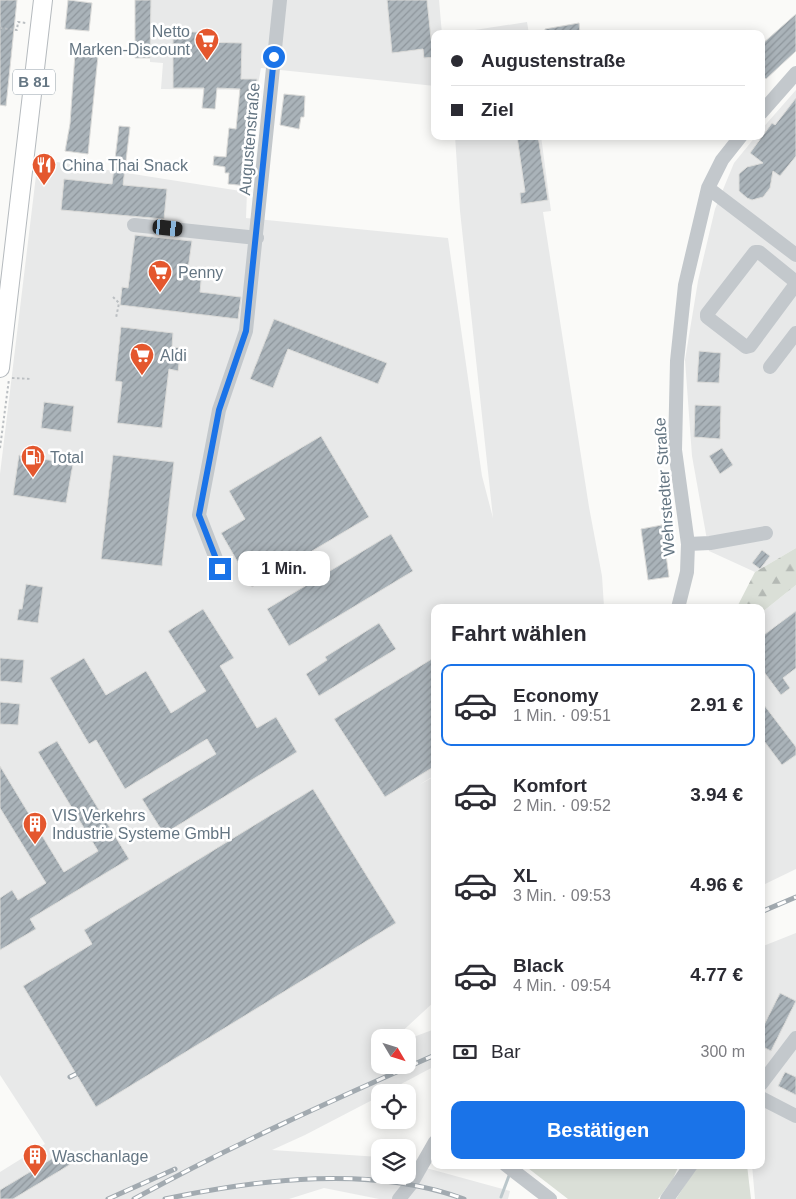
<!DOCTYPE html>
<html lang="de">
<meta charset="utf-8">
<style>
body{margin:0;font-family:Helvetica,sans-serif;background:#f2f2f3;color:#2b2b33;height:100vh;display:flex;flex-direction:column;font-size:19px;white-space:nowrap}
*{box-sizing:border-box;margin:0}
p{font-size:16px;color:#7c7c81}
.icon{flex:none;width:28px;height:28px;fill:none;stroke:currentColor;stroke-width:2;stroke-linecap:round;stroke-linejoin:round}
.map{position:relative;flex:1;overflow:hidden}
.sheet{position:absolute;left:431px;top:604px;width:334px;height:565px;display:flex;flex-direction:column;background:#fff;border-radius:10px;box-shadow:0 2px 12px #0003}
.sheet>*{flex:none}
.banner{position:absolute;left:431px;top:30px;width:334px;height:110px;border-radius:10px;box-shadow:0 2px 12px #0003;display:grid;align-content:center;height:110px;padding:0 20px;background:#fff}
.needle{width:32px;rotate:128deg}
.tools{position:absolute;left:371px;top:1029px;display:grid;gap:10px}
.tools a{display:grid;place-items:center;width:45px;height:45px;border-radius:10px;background:#fff;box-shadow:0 2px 12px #0003;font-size:25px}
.end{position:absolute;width:22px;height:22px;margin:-11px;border:6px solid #1a73e8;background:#fff;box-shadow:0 0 0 2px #fff}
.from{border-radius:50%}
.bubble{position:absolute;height:35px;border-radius:10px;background:#fff;box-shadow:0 2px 12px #0003;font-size:16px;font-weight:600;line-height:35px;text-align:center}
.car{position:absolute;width:15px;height:30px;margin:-15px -8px;border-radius:6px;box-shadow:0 0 4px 1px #0007;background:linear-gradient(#222 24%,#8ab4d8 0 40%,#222 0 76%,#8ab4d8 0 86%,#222 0)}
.banner b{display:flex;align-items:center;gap:18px;height:48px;font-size:19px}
.banner b+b{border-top:1px solid #e1e1e2}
.banner i{width:12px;height:12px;background:#2b2b33}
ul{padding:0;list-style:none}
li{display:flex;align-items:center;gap:15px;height:82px;margin:0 10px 8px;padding:0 10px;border:2px solid transparent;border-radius:10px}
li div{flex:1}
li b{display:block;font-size:19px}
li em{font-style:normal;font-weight:600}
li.current{border-color:#1a73e8}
li>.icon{width:45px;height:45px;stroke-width:1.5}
h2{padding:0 20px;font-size:22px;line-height:60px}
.pay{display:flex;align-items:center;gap:12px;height:55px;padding:0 20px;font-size:19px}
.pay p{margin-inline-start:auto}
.button{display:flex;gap:10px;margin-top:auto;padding:10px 20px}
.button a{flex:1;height:58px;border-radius:10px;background:#1a73e8;color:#fff;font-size:20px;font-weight:600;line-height:58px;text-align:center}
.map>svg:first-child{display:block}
</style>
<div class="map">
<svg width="796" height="1199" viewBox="0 0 796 1199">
<defs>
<pattern id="forest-firs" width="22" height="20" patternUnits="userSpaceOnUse" patternTransform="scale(1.25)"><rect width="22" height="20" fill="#dadfd7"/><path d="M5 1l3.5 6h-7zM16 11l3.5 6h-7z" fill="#b4b9b4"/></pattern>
<pattern id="building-hatch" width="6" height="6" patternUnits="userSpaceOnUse" patternTransform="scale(1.25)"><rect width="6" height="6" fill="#aab3b9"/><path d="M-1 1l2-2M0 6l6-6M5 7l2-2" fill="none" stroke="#8e969c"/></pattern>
</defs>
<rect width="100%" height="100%" fill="#fafaf8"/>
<!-- built -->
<path fill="#e8e9e9" d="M151,0H439L442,34H435V86L261,68L257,90L161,89L163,63L150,62Z
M527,22L529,34H449Z
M796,90V548L755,572L709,551L692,456L685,360L698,281L715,209L734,163L756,136H761V130Z
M455,136H541L551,211L543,212L589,507L602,576L604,607L435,608V775L419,785L435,776V1001L396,1037L380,1038V1065H408V1039L435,1029V1066L386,1092H380V1096L305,1135L272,1150L380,1157V1175H408V1163L510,1191L508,1199H379L324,1188L289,1199H0V1172L45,1144L0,1075V474L38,159L247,192L246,218L448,238L482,476L493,518L460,211Z
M796,585V869L761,886V613Z
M796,933V1199H755L752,1165H761V947Z"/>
<!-- green -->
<path fill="#dadfd7" d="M524,1165H679L673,1179L658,1199H568Z
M698,1165H747L751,1199H676Z"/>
<!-- forest -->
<path fill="url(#forest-firs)" d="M796,548V585L761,613V608L737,607L755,572Z"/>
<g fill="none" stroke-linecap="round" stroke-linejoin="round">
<!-- stream -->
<path stroke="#bbc7cb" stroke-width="3" d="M501,1197L510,1173"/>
</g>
<!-- building -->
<path fill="url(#building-hatch)" stroke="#dcdcda" d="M0,0H17L6,106L0,105Z
M68,0L92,3L89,31L65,29Z
M135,0H151L150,58H135Z
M387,0H427L433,57L424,58L423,49L392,53Z
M796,14V51L766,79L761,74V45Z
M579,23L580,34H545V29Z
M173,32H198V42L242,43L241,79H257L248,186L228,184L229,173H225V167L213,165L214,156L226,157L229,128L236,129L240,89L217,88L215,109L202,108L204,88H173Z
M75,54L98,56L88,154L65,151L70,124Z
M284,94L305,96L304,117H301L299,129L280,125Z
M796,98V156L780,176L773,171L770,188L763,197L752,200L747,198L739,191V174L747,167L763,163L750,153L772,123L775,125Z
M119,126L130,127L123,185L167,189L164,219L61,210L64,179L112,184Z
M517,136H538L548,200L521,204L520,193L525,192Z
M135,235L192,241L188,269L202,271L200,292L241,297L238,319L120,305L122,287L128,288Z
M274,319L387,363L378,384L288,349L273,388L250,379Z
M121,327L173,333L172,347L181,348L178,371L169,369L162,428L117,423L122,382L115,381Z
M699,351L721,353L719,383L697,382Z
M44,402L74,406L71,432L41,428Z
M695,405L721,406L720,439L694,437Z
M321,436L369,517L252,587L221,533L245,519L229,491Z
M722,448L733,465L720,474L709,456Z
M19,455L73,464L66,503L13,495Z
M113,455L174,462L162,566L101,559Z
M662,525L669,577L648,580L641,529Z
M391,534L413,571L289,646L267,609Z
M762,550L770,556L760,569L752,563Z
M26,584L43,587L38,623L17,620L19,609H22Z
M203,609L234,658L220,666L257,728L276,717L297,752L164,834L142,799L216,754L207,739L125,789L96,740L89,744L50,678L84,658L106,695L146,671L171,713L206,691L168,631Z
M796,611V668L783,678L790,688L781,695L761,668V637Z
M379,623L396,649L319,696L306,674L327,660L325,657Z
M435,657V766L385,797L334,719Z
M0,658L24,660L22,683L0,681Z
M761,701L796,747V755L782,765L761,737Z
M0,702L20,704L18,725L0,724Z
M57,741L129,859L30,919L36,929L0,950V898L12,890L18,900L46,883L0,808V766L64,872L98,851L38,752Z
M313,789L396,923L96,1107L23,986L92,944L84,930Z
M780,993L796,1001L771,1051L761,1046V1031Z
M785,1072L796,1077V1095L778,1086Z
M63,1152L71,1164L13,1199H0V1190Z"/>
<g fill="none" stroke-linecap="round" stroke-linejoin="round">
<defs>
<path id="major" d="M0,368L43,0"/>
</defs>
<!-- major casing -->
<use href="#major" stroke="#b5babe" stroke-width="20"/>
<!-- path -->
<path stroke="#bbbfc2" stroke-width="2" stroke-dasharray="2.5 2.5" stroke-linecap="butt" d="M0,28L17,30L18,22L26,23
M113,297L119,303L116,318
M12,378L32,379
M0,448L9,379"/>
<!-- minor -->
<path stroke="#c3c8cc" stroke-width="14" d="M761,113L796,73
M708,188L796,255
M134,225L257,238
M796,282L759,252H755L707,314V317L746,347L750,346L796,284
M770,367L796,333
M688,544L710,543L766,533
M220,569L199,515L219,410L246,331L280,0
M678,608L687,572L688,544L675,450L677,361L685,285L708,188L722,160L741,136
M761,1084L796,1038
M761,1098L796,1116
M506,1165L550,1199
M399,1199L411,1184L435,1142
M667,1199L691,1165"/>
<!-- major -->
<use href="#major" stroke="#fff" stroke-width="18"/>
<defs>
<path id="rail" d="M761,912L796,897
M70,1077L76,1074
M108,1199L175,1169
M134,1199C232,1145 333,1100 435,1055
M165,1199C259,1179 373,1165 464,1199"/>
</defs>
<!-- rail casing -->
<use href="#rail" stroke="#a2aab0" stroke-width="5"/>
<!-- rail -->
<use href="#rail" stroke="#fff" stroke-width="3" stroke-dasharray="9" stroke-linecap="butt"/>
</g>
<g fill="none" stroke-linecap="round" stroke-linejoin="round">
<!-- route -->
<path stroke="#1a73e8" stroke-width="6" d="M220,569L199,515L219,410L246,331L274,57"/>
</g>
<!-- icons -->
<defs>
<symbol id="supermarket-pin" viewBox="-11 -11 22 30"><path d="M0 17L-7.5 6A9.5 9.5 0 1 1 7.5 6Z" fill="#e4572e" stroke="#fff"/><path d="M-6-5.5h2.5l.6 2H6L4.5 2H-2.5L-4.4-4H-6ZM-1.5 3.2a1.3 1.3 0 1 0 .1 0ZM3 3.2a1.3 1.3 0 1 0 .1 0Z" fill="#fff"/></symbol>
<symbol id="restaurant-pin" viewBox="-11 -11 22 30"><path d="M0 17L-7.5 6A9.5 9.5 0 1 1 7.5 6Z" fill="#e4572e" stroke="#fff"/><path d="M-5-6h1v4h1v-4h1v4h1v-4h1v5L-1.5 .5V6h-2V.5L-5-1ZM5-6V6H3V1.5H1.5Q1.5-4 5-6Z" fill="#fff"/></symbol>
<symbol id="fuel-pin" viewBox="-11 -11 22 30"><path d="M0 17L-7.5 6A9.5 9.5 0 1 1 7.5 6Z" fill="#e4572e" stroke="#fff"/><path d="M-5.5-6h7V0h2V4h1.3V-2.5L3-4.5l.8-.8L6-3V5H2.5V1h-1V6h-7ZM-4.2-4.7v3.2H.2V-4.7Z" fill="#fff"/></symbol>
<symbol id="building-pin" viewBox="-11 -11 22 30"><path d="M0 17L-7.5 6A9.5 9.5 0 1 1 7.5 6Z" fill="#e4572e" stroke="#fff"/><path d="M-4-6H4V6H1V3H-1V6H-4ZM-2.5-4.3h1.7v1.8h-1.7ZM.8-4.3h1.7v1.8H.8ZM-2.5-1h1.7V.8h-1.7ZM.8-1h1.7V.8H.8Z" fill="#fff"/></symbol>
</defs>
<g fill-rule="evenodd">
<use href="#supermarket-pin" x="193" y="26" width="28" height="38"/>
<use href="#restaurant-pin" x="30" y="151" width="28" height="38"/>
<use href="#supermarket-pin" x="146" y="258" width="28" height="38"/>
<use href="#supermarket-pin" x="128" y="341" width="28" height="38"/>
<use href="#fuel-pin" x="19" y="443" width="28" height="38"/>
<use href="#building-pin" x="21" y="810" width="28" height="38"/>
<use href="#building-pin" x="21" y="1142" width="28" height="38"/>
</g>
<g text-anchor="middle" stroke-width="5" stroke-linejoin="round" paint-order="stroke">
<!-- shield labels -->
<rect fill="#fff" stroke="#939fa8" stroke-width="1" x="13" y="69.5" width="42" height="25" rx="4"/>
<g font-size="15" font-weight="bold" fill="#657683">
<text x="34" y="87">B 81</text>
</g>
<!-- poi labels -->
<g font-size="16" fill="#657683" stroke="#fff" text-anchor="start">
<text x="190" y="37" text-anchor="end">Netto<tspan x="190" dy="18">Marken-Discount</tspan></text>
<text x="62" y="171">China Thai Snack</text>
<text x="178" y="278">Penny</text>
<text x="160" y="361">Aldi</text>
<text x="50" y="463">Total</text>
<text x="52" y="821">VIS Verkehrs<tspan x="52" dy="18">Industrie Systeme GmbH</tspan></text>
<text x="52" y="1162">Waschanlage</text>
</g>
<!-- street labels -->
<g font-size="16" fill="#657683" stroke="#fff">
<text transform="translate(249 139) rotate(-85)" y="6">Augustenstraße</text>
<text transform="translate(664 487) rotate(-94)" y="6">Wehrstedter Straße</text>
</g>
</g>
</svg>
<div class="tools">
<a><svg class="needle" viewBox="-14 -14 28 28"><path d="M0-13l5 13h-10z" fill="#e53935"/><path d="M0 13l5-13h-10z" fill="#7c7c81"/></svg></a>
<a><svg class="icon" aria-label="locate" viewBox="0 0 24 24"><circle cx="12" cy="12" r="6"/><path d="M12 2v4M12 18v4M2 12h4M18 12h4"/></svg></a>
<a><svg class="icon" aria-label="layers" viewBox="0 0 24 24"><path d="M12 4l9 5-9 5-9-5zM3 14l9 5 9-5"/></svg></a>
</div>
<i class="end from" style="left:274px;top:57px"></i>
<i class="end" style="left:220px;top:569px"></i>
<div class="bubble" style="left:238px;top:551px;width:92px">1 Min.</div>
<i class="car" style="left:168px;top:228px;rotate:96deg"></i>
<div class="banner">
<b><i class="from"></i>Augustenstraße</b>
<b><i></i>Ziel</b>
</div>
<section class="sheet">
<h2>Fahrt wählen</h2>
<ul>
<li class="current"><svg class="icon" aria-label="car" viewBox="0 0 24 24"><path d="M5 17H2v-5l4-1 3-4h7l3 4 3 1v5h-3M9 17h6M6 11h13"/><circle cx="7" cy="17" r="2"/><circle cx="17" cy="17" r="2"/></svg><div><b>Economy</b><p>1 Min. · 09:51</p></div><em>2.91 €</em></li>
<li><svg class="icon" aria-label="car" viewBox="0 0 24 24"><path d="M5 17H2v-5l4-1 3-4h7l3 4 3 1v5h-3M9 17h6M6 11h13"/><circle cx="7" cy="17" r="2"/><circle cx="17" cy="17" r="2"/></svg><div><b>Komfort</b><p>2 Min. · 09:52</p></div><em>3.94 €</em></li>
<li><svg class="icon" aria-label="car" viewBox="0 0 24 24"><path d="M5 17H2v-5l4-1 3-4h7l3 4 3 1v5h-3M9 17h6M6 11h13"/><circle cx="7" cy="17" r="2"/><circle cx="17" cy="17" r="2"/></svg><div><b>XL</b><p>3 Min. · 09:53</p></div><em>4.96 €</em></li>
<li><svg class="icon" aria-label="car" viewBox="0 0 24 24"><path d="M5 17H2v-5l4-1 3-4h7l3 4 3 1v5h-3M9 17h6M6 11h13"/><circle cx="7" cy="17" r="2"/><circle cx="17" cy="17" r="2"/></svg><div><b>Black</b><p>4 Min. · 09:54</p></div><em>4.77 €</em></li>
</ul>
<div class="pay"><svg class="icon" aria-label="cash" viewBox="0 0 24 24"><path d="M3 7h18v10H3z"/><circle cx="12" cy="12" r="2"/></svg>Bar<p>300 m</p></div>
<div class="button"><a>Bestätigen</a></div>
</section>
</div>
